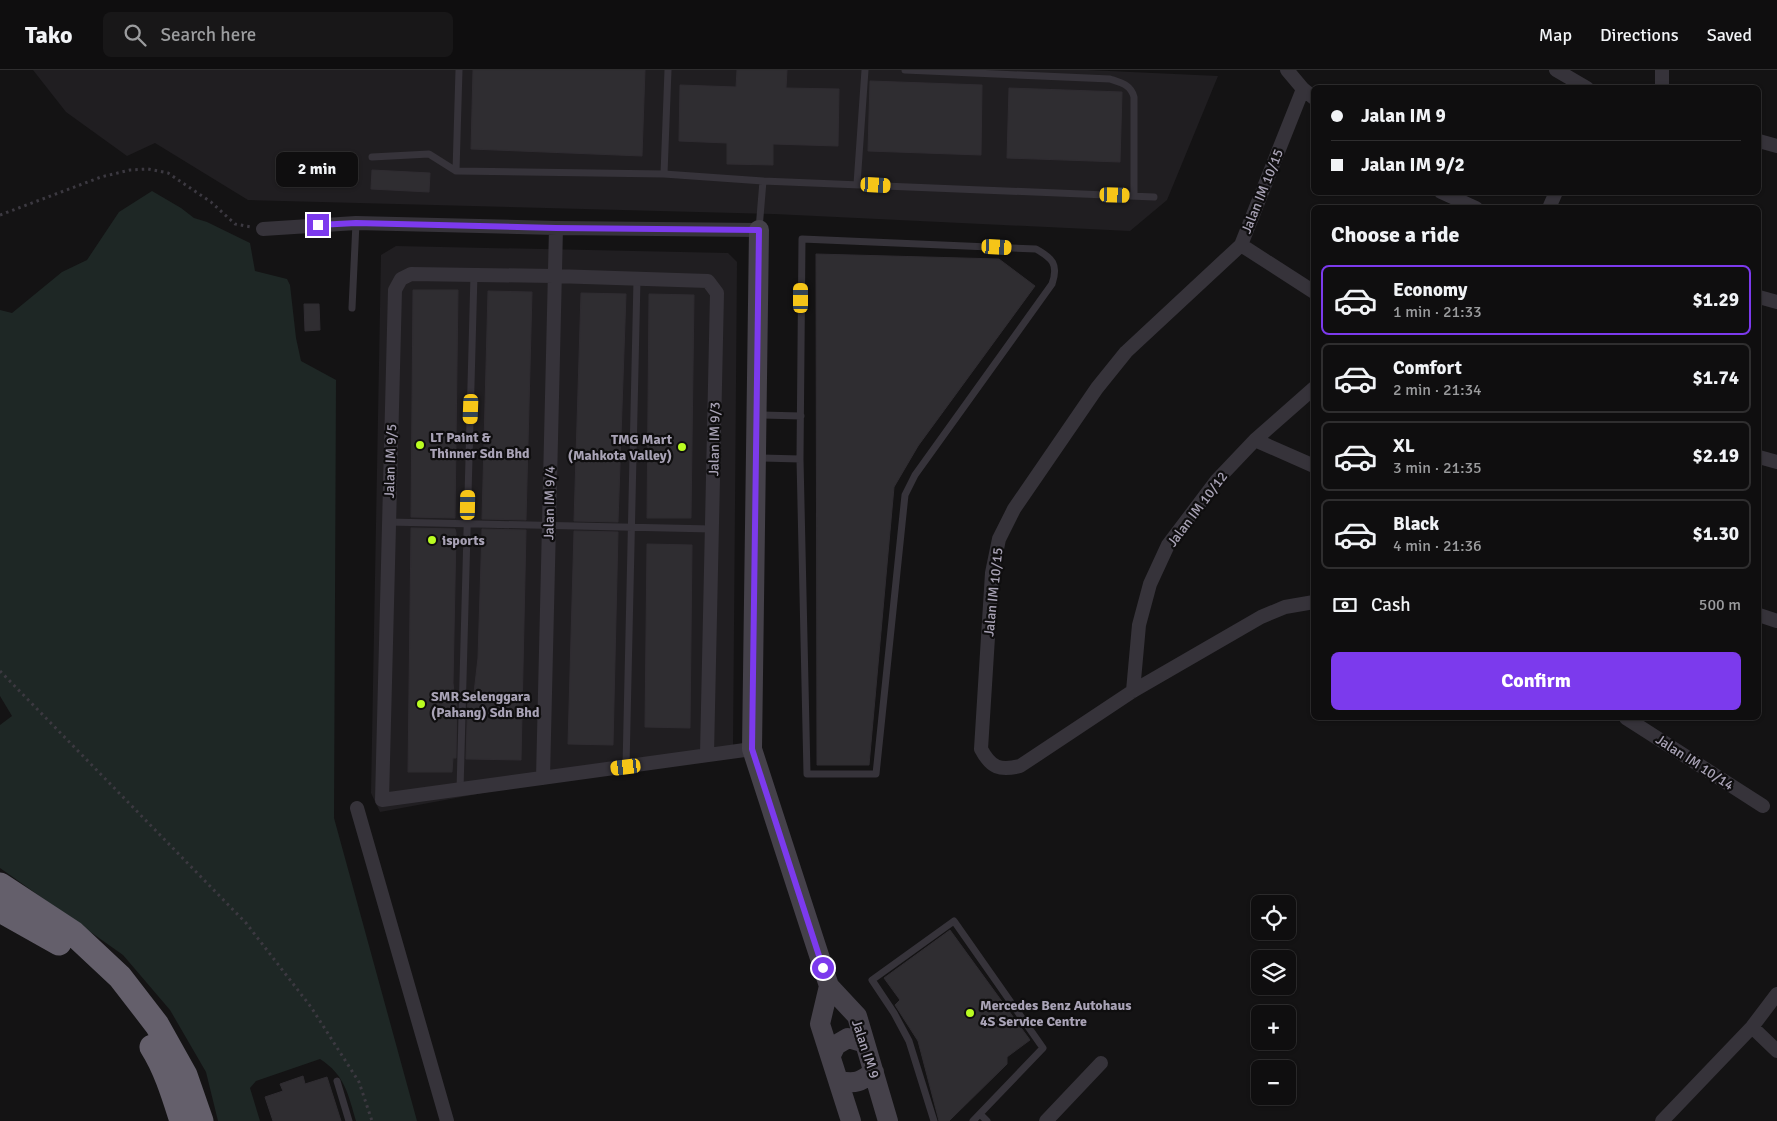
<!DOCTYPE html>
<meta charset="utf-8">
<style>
body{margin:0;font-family:Signika,sans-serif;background:#181718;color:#f1f3f6;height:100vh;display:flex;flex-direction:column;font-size:19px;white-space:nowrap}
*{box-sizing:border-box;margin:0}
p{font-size:16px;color:#9b9c9e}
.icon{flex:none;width:28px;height:28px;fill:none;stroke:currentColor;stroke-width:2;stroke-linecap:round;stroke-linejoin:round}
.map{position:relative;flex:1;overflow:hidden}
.details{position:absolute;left:1311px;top:135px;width:450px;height:515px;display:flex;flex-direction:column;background:#0f0e0f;border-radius:8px;box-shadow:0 1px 4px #0004,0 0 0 1px #2f2e2f}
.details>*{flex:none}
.hud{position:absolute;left:1311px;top:15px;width:450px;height:110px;border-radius:8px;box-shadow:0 1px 4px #0004,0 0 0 1px #2f2e2f;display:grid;align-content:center;height:110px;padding:0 20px;background:#0f0e0f}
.controls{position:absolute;left:1251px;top:825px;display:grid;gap:10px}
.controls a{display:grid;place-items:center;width:45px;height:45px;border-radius:8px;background:#0f0e0f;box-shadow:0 1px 4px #0004,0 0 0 1px #2f2e2f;font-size:25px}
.end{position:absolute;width:22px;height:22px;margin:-11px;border:6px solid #7c3aed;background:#fff;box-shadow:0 0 0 2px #fff}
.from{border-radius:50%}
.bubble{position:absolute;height:35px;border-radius:8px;background:#0f0e0f;box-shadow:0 1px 4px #0004,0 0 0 1px #2f2e2f;font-size:16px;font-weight:700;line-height:35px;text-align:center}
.car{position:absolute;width:15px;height:30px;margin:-15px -8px;border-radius:6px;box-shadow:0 0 4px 1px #0007;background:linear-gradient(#f5c518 24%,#345 0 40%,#f5c518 0 76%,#345 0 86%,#f5c518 0)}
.hud b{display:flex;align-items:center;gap:18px;height:48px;font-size:19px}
.hud b+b{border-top:1px solid #2f2e2f}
.hud i{width:12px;height:12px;background:#f1f3f6}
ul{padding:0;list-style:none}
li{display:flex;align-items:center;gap:15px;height:70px;margin:0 10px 8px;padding:0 10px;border:2px solid #2f2e2f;border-radius:8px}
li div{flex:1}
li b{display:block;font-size:19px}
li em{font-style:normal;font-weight:700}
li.active{border-color:#7c3aed}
li>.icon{width:45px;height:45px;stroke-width:1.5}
h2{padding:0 20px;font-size:22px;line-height:60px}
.pay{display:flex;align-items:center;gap:12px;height:55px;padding:0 20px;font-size:19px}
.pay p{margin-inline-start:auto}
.cta{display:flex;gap:10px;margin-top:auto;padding:10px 20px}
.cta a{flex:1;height:58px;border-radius:8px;background:#7c3aed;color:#fff;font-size:20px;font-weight:700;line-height:58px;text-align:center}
header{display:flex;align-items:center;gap:30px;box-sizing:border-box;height:70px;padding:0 25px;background:#0f0e0f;border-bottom:1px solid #2f2e2f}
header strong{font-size:24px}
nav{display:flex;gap:28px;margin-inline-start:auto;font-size:18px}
.search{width:350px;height:45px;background:#181718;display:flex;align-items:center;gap:12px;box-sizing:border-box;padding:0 18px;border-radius:8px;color:#9b9c9e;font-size:19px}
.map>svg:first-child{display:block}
</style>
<header>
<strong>Tako</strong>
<div class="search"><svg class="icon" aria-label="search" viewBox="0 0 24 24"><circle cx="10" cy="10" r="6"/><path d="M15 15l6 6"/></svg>Search here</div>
<nav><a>Map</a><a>Directions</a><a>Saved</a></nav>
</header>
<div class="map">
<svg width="1777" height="1051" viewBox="0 0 1777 1051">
<rect width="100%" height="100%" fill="#141314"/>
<!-- built -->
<path fill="#201e21" d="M33,0H1088L1218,6L1167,130L1130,161L774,144L248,130L155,73L127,86L66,42Z
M396,176L728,183L737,192L733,677L380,742L371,723L381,185Z"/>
<!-- green -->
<path fill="#1e2725" d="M152,121L181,138L194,148L207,152L250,173L255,201L287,209L290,215L296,268L301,291L336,310L334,748L417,1051H356C348,1024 345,1005 320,989L256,1011L250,1018L260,1051H218L206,1002L170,940L123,885L0,798V655L12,646L0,626V240L12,243L62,202L87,190L119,142Z"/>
<!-- building -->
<path fill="#2f2d31" stroke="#2f2c31" d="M473,0H645L642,86L471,79Z
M737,0H787L786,18L839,19L838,76L773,74V95L727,94V73L679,71L680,15L736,17Z
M870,11L982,15L981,85L868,81Z
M1009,18L1122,22L1120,92L1007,88Z
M372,100L430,103L429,122L371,119Z
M816,184L999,189L1035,216L918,376L894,417L869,695H817Z
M413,220H458L455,448L411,447Z
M488,221L532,222L526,450L482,449Z
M581,223L626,224L618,452L574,451Z
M649,224L694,225L691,448H647Z
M304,234H319L320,260L305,261Z
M411,458L455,459L456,463L453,613L454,622H457L456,688H453L452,702H408Z
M482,459L526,460L521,690L466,689L468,622L474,623L478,588Z
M574,461L618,462L613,675L568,674Z
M647,474L692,475L690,658L645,657Z
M950,860L1030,970L1007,987V994L949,1051H939L918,971L895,935L900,930L884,908Z
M303,1006L305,1014L327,1007L341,1051H273L265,1027L283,1021L280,1014Z"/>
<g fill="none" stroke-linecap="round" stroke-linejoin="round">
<!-- path -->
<path stroke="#3c3941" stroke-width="3" stroke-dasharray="2.5 4" stroke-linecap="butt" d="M0,145L101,107L130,100L148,99L168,103L211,132L235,154L251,157
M0,601L246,853L311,937L359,1012L372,1051"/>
<!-- lane -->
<path stroke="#36333a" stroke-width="7" d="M905,0L1110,9C1122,13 1131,15 1134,27V126
M372,87L429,84L456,101L664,104L763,111L1154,127
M456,101L459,0
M664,104L668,0
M857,114L865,0
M759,159L763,111
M802,169L1036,179C1052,188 1059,194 1052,214L915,405L905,425L876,704H807L800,389Z
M352,238L356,153
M758,345L801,346
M758,388L800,389
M388,452L712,459
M626,697L637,209
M460,720L474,204
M337,1011L349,1051
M980,1044L987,1051
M934,1051L909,971L894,943L872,910L954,851L1043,978L973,1051"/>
<!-- street -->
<path stroke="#36333a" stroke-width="14" d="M1287,0L1303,19L1314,28
M1556,0L1587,18
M1662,0V18
M1303,19L1241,175L1126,282L1097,318L1014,439L999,469L992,503L981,679C991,698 1000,701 1020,696L1133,621L1261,547L1285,537L1314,532
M1759,71L1777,76
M1441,122L1476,138
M1549,138L1556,122
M263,159L356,153L556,158L759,160
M1241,175L1314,222
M1759,227L1777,232
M1255,370L1314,396
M1759,387L1777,392
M1759,545L1777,551
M1133,621L1139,555L1150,514L1168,475L1217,410L1255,370L1314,318
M1626,648L1763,736
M707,684L717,223L708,211L554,206L411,204L401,209L395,220L382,730L752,679
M543,708L556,158
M357,738L447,1051
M1752,957L1777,981
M1046,1051L1101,993
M1662,1051L1752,957L1777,924"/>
<!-- secondary -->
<path stroke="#45414a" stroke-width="20" d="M759,160L752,679L829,916L857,946L888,1051
M829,916L820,954L851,1051
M831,985L836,975L848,968L865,973
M839,1011C856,1014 860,1012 874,1002"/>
<!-- highway -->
<path stroke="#645f6b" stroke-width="25" d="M0,815L73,863L120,907L157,955L185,1005L201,1051
M0,840L59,873
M152,977C166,999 174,1026 182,1051"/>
</g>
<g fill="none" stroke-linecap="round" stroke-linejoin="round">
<!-- route -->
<path stroke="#7c3aed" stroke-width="6" d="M318,155L356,153L556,158L759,160L752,679L823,898"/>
</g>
<!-- markers -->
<g fill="#bafd21" stroke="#0f0e0f" stroke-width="2">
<circle cx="420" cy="375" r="5"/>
<circle cx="682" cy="377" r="5"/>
<circle cx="432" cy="470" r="5"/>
<circle cx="421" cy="634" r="5"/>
<circle cx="970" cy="943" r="5"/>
</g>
<g text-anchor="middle" stroke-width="4.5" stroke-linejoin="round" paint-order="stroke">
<!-- street labels -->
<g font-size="14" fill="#a9a3b6" stroke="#0f0e0f">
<text transform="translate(1262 121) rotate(-68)" y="5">Jalan IM 10/15</text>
<text transform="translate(714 369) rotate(-89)" y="5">Jalan IM 9/3</text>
<text transform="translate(390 391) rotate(-88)" y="5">Jalan IM 9/5</text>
<text transform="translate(549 433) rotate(-89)" y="5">Jalan IM 9/4</text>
<text transform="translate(1197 439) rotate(-53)" y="5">Jalan IM 10/12</text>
<text transform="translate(993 522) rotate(-84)" y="5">Jalan IM 10/15</text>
<text transform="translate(1695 692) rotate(33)" y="5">Jalan IM 10/14</text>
<text transform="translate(866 979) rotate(72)" y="5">Jalan IM 9</text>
</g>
<!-- poi labels -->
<g font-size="14" font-weight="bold" fill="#a9a3b6" stroke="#0f0e0f" text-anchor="start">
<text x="430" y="372">LT Paint &amp;<tspan x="430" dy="16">Thinner Sdn Bhd</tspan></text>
<text x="672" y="374" text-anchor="end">TMG Mart<tspan x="672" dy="16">(Mahkota Valley)</tspan></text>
<text x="442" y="475">isports</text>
<text x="431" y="631">SMR Selenggara<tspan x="431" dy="16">(Pahang) Sdn Bhd</tspan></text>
<text x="980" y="940">Mercedes Benz Autohaus<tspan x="980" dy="16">4S Service Centre</tspan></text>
</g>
</g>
</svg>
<div class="controls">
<a><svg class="icon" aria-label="locate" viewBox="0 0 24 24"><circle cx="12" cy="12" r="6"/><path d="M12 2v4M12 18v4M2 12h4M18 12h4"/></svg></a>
<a><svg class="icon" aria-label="layers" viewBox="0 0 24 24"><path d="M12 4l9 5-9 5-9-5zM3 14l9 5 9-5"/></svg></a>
<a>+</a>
<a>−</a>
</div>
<i class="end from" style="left:823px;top:898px"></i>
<i class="end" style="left:318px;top:155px"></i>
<div class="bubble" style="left:276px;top:82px;width:82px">2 min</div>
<i class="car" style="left:876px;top:115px;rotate:93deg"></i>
<i class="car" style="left:1115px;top:125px;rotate:92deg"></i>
<i class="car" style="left:997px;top:177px;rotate:93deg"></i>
<i class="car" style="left:801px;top:228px;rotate:0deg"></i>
<i class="car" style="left:471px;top:339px;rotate:182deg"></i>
<i class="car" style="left:468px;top:435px;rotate:1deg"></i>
<i class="car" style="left:626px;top:697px;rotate:263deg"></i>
<div class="hud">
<b><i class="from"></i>Jalan IM 9</b>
<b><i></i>Jalan IM 9/2</b>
</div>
<section class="details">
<h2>Choose a ride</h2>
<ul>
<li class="active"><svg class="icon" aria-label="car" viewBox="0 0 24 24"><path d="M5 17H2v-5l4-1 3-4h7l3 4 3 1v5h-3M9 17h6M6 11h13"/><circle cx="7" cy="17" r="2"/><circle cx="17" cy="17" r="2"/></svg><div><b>Economy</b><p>1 min · 21:33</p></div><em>$1.29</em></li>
<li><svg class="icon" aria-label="car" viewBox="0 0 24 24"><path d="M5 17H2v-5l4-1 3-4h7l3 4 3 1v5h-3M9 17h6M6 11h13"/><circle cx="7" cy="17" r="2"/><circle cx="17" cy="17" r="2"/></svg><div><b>Comfort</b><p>2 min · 21:34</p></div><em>$1.74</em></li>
<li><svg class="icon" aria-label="car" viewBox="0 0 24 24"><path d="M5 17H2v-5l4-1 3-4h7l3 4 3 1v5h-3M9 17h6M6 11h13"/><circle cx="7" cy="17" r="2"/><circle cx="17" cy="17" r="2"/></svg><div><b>XL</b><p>3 min · 21:35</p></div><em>$2.19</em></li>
<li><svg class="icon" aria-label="car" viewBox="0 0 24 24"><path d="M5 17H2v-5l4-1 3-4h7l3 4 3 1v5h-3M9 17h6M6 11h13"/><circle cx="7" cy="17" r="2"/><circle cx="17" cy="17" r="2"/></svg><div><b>Black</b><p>4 min · 21:36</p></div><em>$1.30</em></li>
</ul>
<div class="pay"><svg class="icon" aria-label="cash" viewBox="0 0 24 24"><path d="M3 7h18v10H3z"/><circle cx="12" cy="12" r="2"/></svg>Cash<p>500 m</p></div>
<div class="cta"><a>Confirm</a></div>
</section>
</div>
